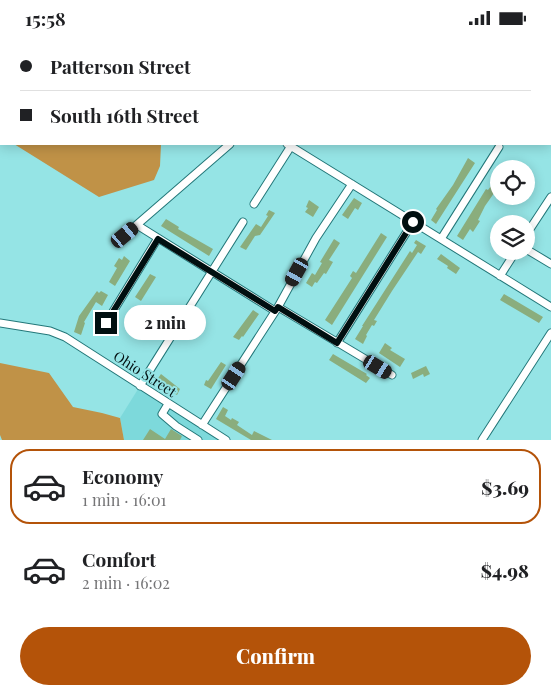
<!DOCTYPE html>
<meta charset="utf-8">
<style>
body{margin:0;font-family:"Playfair Display",serif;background:#f6f6f6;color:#202124;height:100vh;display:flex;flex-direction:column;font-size:19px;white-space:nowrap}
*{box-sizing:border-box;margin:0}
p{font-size:16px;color:#757577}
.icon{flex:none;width:28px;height:28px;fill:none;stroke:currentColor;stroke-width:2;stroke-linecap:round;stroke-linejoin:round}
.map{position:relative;height:405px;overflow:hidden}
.panel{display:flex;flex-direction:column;background:#fff;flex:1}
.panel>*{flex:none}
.banner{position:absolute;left:0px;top:0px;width:551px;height:110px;box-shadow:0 2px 12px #0003;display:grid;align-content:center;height:110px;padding:0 20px;background:#fff}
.buttons{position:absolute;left:490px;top:125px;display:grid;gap:10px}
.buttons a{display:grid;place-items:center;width:45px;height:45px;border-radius:50%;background:#fff;box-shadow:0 2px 12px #0003;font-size:25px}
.end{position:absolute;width:22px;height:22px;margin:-11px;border:6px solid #000f10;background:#fff;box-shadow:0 0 0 2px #fff}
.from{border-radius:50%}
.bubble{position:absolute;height:35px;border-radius:18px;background:#fff;box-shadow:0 2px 12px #0003;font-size:16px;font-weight:800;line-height:35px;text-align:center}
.car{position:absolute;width:15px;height:30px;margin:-15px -8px;border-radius:6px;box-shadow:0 0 4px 1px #0007;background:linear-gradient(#222 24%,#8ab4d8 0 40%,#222 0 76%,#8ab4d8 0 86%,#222 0)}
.banner b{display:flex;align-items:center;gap:18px;height:48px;font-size:19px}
.banner b+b{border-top:1px solid #e0e0e0}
.banner i{width:12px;height:12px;background:#202124}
ul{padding:9px 0 0;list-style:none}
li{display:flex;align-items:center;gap:15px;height:75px;margin:0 10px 8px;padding:0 10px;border:2px solid transparent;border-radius:20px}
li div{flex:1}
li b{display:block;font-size:19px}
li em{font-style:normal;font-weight:800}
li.selected{border-color:#b45309}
li>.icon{width:45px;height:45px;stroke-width:1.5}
.action{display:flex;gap:10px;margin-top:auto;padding:10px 20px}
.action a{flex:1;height:58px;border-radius:30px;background:#b45309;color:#fff;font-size:20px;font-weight:800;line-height:58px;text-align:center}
.status{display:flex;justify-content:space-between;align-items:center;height:35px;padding:0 25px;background:#fff;direction:ltr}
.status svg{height:14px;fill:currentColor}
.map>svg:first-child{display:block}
</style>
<div class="status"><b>15:58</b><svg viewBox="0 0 49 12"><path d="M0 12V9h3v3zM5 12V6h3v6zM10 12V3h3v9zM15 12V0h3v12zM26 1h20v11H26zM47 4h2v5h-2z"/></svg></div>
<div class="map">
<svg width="551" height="405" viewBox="0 0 551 405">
<rect width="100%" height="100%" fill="#95e4e5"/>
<!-- built -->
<path fill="#7dd9db" d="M140,351L226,405H124L120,383Z"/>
<!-- forest -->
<path fill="#c09247" d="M14,109H161L160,131L154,145L99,162Z
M0,328L49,338L73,372L102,378L120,383L124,405H2L0,400Z"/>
<!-- building -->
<path fill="#8aad7d" d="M468,123L475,128L436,189L431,185L437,175L436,174L453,150Z
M499,136V151L485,171L478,185L480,186L473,197L470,194L463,205L457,201L486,154L488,155L494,147L492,146Z
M354,163L362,168L358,175L355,173L348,184L342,180Z
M309,165L319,172L313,182L305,177L308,173L306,172Z
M269,175L275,178L260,200L255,201L246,215L240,212L256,189L261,192L268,181L266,180Z
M166,184L179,192L178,194L213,214L209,221L161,191Z
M381,198L387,202L332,290L325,285L352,243L350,241L353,236L356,238Z
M334,204L340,208L329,225L333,227L326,239L324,238L317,248L315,247L312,252L306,248L312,238L315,240L322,228L320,227Z
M416,205L426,211L421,219L418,217L392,256L374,285L377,286L374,291L372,290L366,300L367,301L363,309L355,304L363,291H362L410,216L412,218L417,210L414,208Z
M441,219L460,233L456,239L447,233L448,231L437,224Z
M124,221L130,226L115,251L109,247L117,233L114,231L119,223L122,225Z
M150,239L156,242L141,266L135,262Z
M97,256L99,258L101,256L108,260L102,271L96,267L84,287L85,288L81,300L74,297L79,281Z
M504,259L543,282L539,288L500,265Z
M253,275L259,279L243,302L242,301L239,305L233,302Z
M385,308L392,313L390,315L405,324L400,332L379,318Z
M333,319L367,339L366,340L370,343L366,348L329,325Z
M221,327L226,330L211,354L204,350L206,345L208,346Z
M426,331L430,339L424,342L423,339L413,344L411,338Z
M161,339L180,354L177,360L170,356L171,353L156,346Z
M223,372L228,375L225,381L231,385L232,383L239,387L237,390L252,400L254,396L272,405H251L216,384Z
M150,394L165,404L171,394L182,401L180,405H143Z"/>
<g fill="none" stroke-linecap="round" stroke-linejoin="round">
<defs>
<path id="minor" d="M523,0L525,1
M550,17H551
M287,109L551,272
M254,169L291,111
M137,190L275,276
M125,200L230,109
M526,200L551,162
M441,204L499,112
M526,214L551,229
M500,241L516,216
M278,272L392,340
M0,288L50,296L65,302L226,405
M99,294L106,288L158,203
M337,308L413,187
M140,351L243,187
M168,369L162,379L176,391L198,405
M202,390L278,272L316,203L352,149
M482,405L551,298"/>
</defs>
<!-- minor casing -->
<use href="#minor" stroke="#237779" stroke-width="9"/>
<!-- minor -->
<use href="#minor" stroke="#fff" stroke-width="7"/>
</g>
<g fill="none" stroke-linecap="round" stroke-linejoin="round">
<!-- route -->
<path stroke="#000f10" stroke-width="6" d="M106,288L158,204L275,276L278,272L337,308L413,187"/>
</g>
<g text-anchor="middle" stroke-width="4" stroke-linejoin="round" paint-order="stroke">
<!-- street labels -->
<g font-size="14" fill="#000f10" stroke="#95e4e5">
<text transform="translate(145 339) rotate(33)" y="5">Ohio Street</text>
</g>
</g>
</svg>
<div class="buttons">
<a><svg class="icon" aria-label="locate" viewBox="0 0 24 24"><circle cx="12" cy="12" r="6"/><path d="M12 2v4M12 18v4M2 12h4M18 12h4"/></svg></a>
<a><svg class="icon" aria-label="layers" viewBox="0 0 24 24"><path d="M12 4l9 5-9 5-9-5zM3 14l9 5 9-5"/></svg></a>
</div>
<i class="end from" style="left:413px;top:187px"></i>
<i class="end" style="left:106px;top:288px"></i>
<div class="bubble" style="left:124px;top:270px;width:82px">2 min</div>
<i class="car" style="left:125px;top:200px;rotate:50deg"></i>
<i class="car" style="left:297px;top:237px;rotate:209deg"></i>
<i class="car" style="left:378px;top:332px;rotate:121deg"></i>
<i class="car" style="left:234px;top:341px;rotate:33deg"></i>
<div class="banner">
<b><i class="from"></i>Patterson Street</b>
<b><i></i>South 16th Street</b>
</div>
</div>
<section class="panel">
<ul>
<li class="selected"><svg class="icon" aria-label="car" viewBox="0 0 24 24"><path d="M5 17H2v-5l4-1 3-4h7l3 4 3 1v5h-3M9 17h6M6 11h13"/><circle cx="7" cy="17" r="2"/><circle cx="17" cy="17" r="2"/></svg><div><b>Economy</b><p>1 min · 16:01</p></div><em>$3.69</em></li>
<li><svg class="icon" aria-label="car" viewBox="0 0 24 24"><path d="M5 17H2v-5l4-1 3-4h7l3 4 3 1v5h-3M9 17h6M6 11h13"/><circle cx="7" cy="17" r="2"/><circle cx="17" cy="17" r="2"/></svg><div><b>Comfort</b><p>2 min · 16:02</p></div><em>$4.98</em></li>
</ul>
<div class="action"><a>Confirm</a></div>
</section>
